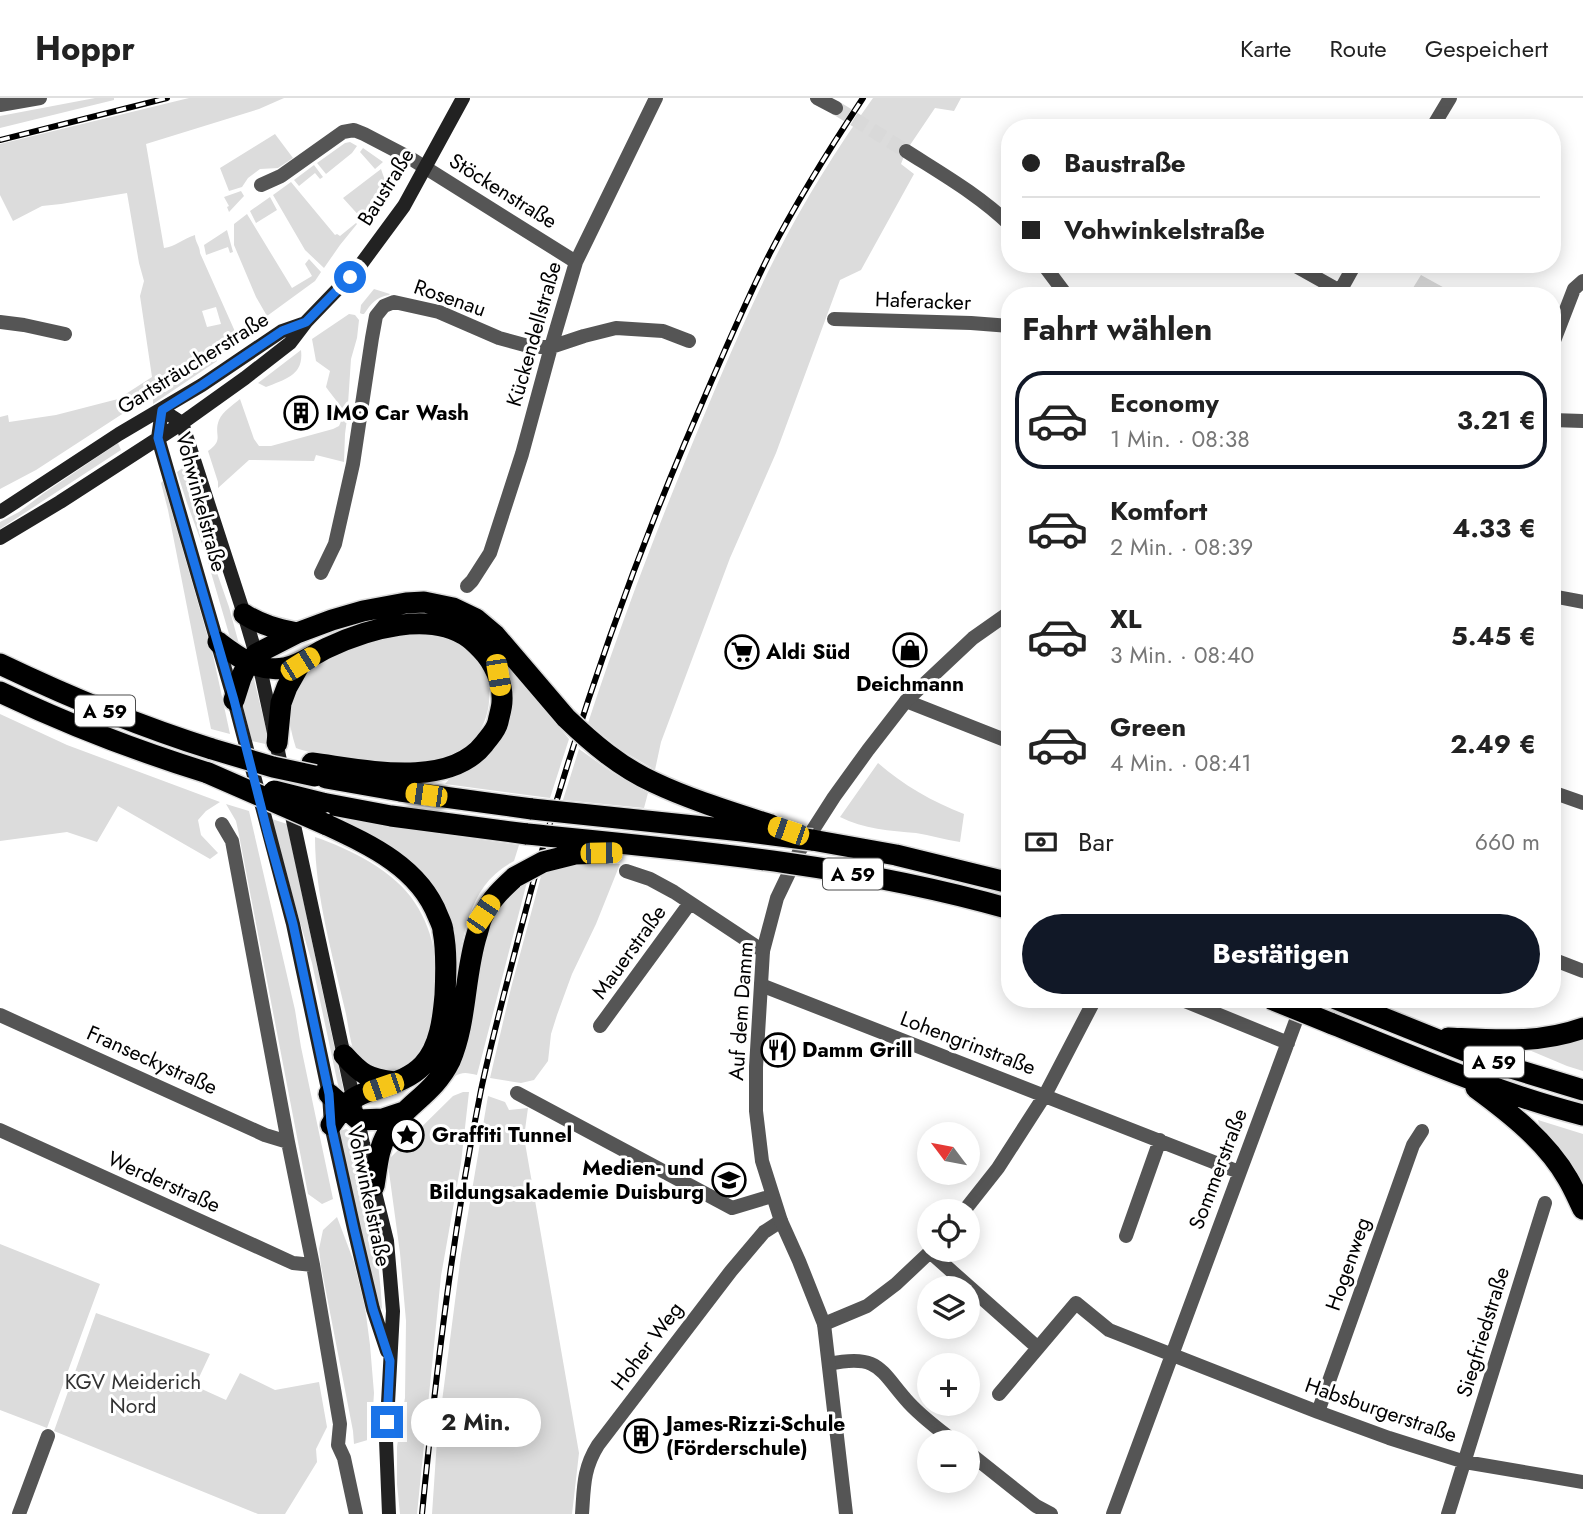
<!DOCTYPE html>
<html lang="de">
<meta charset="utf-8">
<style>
body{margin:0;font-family:Jost,sans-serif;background:#f2f2f2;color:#222;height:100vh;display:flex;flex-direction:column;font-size:26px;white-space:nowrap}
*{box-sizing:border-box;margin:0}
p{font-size:23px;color:#767676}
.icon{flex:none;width:38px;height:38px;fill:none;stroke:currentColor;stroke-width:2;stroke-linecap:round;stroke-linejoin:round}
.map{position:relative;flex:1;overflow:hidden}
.details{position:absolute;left:1001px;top:189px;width:560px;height:721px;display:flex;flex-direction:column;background:#fff;border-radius:28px;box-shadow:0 4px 18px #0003}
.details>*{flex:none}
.top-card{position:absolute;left:1001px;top:21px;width:560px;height:154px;border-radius:28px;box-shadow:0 4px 18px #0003;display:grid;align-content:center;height:154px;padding:0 21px;background:#fff}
.needle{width:46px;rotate:302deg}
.controls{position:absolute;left:917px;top:1024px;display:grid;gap:14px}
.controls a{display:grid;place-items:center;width:63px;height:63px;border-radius:50%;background:#fff;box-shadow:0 4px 18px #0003;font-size:35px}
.end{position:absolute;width:32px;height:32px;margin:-16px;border:9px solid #1a73e8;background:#fff;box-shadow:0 0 0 4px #fff}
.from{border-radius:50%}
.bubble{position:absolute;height:49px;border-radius:24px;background:#fff;box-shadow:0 4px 18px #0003;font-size:23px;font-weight:700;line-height:49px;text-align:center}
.car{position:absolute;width:21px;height:42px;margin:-21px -10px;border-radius:9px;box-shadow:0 0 5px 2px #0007;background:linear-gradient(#f5c518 24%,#345 0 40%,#f5c518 0 76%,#345 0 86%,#f5c518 0)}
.top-card b{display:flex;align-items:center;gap:24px;height:66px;font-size:26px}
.top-card b+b{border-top:2px solid #e0e0e0}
.top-card i{width:18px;height:18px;background:#222}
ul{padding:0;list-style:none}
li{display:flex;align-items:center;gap:21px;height:98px;margin:0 14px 10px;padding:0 7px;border:4px solid transparent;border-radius:28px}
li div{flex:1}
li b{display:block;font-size:26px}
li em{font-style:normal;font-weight:700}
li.selected{border-color:#111827}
li>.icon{width:63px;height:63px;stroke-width:1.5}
h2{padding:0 21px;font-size:32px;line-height:84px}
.pay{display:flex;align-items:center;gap:18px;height:77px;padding:0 21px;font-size:26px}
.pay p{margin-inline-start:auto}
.action{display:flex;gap:14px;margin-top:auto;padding:14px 21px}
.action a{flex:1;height:80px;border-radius:42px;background:#111827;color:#fff;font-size:28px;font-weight:700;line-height:80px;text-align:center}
header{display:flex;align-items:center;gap:42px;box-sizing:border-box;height:98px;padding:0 35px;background:#fff;border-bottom:2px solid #e0e0e0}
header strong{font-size:33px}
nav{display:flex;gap:38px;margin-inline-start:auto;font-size:24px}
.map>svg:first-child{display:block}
</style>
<header>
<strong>Hoppr</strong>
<nav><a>Karte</a><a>Route</a><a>Gespeichert</a></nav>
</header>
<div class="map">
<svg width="1583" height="1416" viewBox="0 0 1583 1416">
<rect width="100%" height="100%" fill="#fff"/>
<!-- green -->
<path fill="#dcdcdc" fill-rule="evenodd" d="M95,0H114V2L0,30V18Z
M189,0H284L259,11L146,46L164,150C175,149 184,140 195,137C195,144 200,148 200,155L237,238L215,254L217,263L153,306V296L36,372L0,391V319L8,317L9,324L56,317L118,301L152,279L140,198L144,183L139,165L127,95L61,106L42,108L13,123L0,97V46ZM216,209L221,226L207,229L202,213Z
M873,0H961L954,13L935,10L906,53L901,66L914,76L861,172L840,182L776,355L730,460L661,644L655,672L621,652L588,625C621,525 659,425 700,327C724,270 748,213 776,158C804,103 837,50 873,0Z
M275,36L293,60L278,70L260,71L248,80L242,89L229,93L220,70Z
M350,44L357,48L352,55L326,76L317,65L345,45Z
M363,50L383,64L375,71L360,54Z
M314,67L323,79L320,81L315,75L299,88L294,82Z
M381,71L389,94L362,121L343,100Z
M291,84L335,137L337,136L340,138L356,125L357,126L340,147L324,170L305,152L273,97Z
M241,93L244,98L229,114L227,109L229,108L224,99Z
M270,99L277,112L256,125L250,113Z
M247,116L292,190L312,178L305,166L309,161L321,174L315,183L267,218L256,199L234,147V126Z
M227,132L233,154L230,155L228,149L206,157L204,147Z
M1421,177L1459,198H1408Z
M374,191L390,196L389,197C376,199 371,206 364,216H362L360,215L361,207Z
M349,216L355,217L359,222L357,240L351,261L347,321L345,336L344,364L316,357L314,363L249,362L218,390V384L208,353C225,341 213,337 219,322C223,313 233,307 240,301L254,341L259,348H271L333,331L339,328C348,310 335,303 326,289L330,273L316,263L312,241Z
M301,252C304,277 286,281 266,289L258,285Z
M118,345L121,352L0,431V424L19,414L44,395Z
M184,369L203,435L229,509L240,550L232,543L229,536L205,454L187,405L177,374Z
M163,383L213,557L230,636L211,631L168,412L161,385Z
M393,535C414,536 437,533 456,543C503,568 498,632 455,658C426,674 327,661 296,650C291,634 287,617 290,601C295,578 330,556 350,548C364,542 379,539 393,535Z
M499,559L507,566L569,641L550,700L445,686L450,680L462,674L488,654Z
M252,573L270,647L252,643L244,612L243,599Z
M0,616L67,647L220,704L206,713L198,722L201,737L218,755L210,761L118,708L97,744L67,734L0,743Z
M579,651L613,675L648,695L644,710L563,702Z
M878,665C903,687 933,704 964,716L960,744C945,742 930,737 916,735C891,733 863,731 840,719Z
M226,706L249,713L295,912L301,949L333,1101L322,1106L308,1096L238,732L236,723Z
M272,721L287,726L344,994L342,995L338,987L312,865L295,807Z
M340,722H353L432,735L519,747L514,763C467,787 464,838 455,885L447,824Z
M315,739C350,751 395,773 415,805C424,818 432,838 434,854C438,888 436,952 401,970C395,974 389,977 382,975C377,974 360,961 356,957C351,950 348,926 346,916C333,858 315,798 315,739Z
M580,766H620L596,826L572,876L557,917L551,936L548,963L534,982L521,985L490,980L511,890L541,778L555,770Z
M528,780L477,977C468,975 462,973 454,979L458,970L468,935L486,838L496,812Z
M1583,938V973L1567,968L1529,952L1551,948Z
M463,994H469L461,1065L441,1178L417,1416H400L397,1386V1349L400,1327L405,1300L406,1223L400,1155L389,1074V1061L453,998Z
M488,998L505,1004L509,1012L528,1010L524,1039L579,1355L572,1416H432L437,1342L461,1157Z
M1538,1022L1583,1036V1092L1539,1026Z
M346,1031L352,1034L354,1038C366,1095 379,1151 382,1210L381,1211L378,1210L340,1039V1033Z
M337,1119L354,1164L365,1209L370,1247L374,1295L371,1341L354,1346L353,1333L321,1168L319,1151L323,1132Z
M0,1146L100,1186L47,1330L0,1312Z
M96,1215L210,1256L195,1288L226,1302L240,1275L275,1292L319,1284L327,1329L316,1351L317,1364L285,1416H258L54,1333Z"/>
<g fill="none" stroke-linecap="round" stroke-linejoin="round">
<!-- tertiary-tunnel -->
<path stroke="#d9d9d9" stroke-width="14" stroke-dasharray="14 7" stroke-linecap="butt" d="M836,10L906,53"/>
<defs>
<path id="motorway" d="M244,516C261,527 278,531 297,535
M218,544C238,559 257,574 284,570C301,567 312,557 327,550C367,531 430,512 469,540C473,543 477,547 481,551C494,564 503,585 502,603C502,610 499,618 498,624C496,633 489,639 484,646C448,692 361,671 312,665
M0,566C69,599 139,628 212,651
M0,594C67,626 137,653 208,675
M234,602L241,580L248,565L256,556L297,535L332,522L363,513L406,505L424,504L453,510L476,521L495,537L566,620
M277,645L281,605L287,589L300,566
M326,680L400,693L532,711
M322,705L391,718L527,736
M325,726C370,747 419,769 438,818C440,823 443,828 443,833C447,853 446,876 445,897C443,920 440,949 423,967C405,986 378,987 356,999C345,1005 338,1017 331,1027
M812,742L896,757L1010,785
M1336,901L1498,966L1583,992
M1330,925C1413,958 1496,995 1583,1017
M1448,940C1494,942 1539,946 1583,930
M344,957C362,977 367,980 394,984
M1476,990C1510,1015 1547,1044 1568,1081C1574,1091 1578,1101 1583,1111
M329,996L359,1022L383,1021L404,1014
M374,1088C377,1071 378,1051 387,1036C404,1007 434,996 450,963C467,924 464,877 477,836C479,830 480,822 484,816C491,801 503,790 515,779"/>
</defs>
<!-- motorway casing -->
<use href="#motorway" stroke="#dbdbdb" stroke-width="24"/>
<!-- minor -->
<path stroke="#555" stroke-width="14" d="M0,7L40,0
M1432,30L1450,0
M261,87L281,78L343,34L354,32L364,36L410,60L576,164
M1292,166L1349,198
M1340,193L1355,166
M834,221L971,225L1010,228
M0,224L24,227L65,236
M1552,248L1574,191L1583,183
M321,475L335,446L353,366L372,240L376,218L384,208L394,204L439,214L499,240L532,249H551L584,238L616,230L663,233L689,243
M467,488L472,483L490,455L522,356L551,249L576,164L656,0
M1552,498L1583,504
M906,603L1010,644
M1552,694L1583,705
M222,726L232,743L288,1044L313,1167L340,1326L338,1347L344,1360L356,1416
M626,773L650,781L674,794L763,853
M1552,861L1583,873
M761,887L1239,1074
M1180,901L1288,945
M0,917L265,1037L288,1044
M600,928L690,805
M517,995L732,1110L772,1098
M0,1032L293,1165L313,1167
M964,1113L998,1070L1045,997L1095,901
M1126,1138L1160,1042
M930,1154L1038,1250
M824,1226L867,1208L896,1186L932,1152
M829,1266C880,1255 880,1273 909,1305C923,1320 939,1332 955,1344
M999,1296L1076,1205L1109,1232L1318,1314L1389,1340L1465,1364L1583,1384
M1318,1314L1413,1047L1422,1033
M968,1354L1036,1408L1051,1416
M19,1416L48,1338
M582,1416C584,1389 583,1371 598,1347L731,1173L764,1134L781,1123
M1113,1416L1304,901
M1448,1416L1545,1105"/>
<!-- tertiary -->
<path stroke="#555" stroke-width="14" d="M817,0L836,10
M906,53C942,76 979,97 1010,127
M1043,166L1067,198
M1552,322L1583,323
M846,1416L824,1226L799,1163L781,1123L762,1063L756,1013V969L763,853L777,800L800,752L834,699L868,652L906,603L973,540L1010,514"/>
<!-- secondary -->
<path stroke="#222" stroke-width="14" d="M162,312L182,325L244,516L260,570L363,1046L387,1143L393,1213L386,1342L389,1416
M162,312L158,340L234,602L293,826L329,996L331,1027L354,1131L373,1211L387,1253
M0,414L119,336L202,287L282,233L305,225
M0,440L60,404L182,325L245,280L290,245L306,224L359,169L404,108L463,0"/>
<!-- motorway -->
<use href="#motorway" stroke="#000" stroke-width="21"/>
<defs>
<path id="rail" d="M0,42L167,0
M422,1416C436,1274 453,1132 481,992C492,940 506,889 519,838C562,671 617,506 684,347C712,282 739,217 770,155C798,101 830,50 863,0"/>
</defs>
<!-- rail casing -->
<use href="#rail" stroke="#000" stroke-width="6"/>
<!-- rail -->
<use href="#rail" stroke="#fff" stroke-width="3.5" stroke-dasharray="10" stroke-linecap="butt"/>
<defs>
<path id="motorway-bridge" d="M566,620C592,645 620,669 653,684C691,702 731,714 771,727
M212,651L273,669L315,678
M208,675L325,726
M274,693L322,705
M532,711L742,733L812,742
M527,736C689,752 853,766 1010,811
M515,779L543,764L575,756L606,755
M1271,901L1330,925"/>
</defs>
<!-- motorway-bridge casing -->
<use href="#motorway-bridge" stroke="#dbdbdb" stroke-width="24" stroke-linecap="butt"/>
<!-- motorway-bridge -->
<use href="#motorway-bridge" stroke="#000" stroke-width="21"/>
</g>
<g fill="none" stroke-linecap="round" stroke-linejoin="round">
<!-- route -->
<path stroke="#1a73e8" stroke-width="9" d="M350,179L306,224L282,233L202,287L162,312L158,340L234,602L268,736L293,826L329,996L331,1027L354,1131L373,1211L390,1263L387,1324"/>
</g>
<!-- icons -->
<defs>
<symbol id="building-ring" viewBox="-11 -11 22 22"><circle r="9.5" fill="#fff" stroke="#000" stroke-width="1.5"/><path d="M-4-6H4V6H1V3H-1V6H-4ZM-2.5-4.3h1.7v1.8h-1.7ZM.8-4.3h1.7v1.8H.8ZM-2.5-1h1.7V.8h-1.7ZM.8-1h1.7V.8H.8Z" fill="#000"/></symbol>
<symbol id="shop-ring" viewBox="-11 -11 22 22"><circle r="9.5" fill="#fff" stroke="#000" stroke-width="1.5"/><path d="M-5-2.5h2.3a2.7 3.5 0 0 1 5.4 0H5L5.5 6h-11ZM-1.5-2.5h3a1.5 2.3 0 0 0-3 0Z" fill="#000"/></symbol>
<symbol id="supermarket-ring" viewBox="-11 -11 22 22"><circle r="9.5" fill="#fff" stroke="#000" stroke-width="1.5"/><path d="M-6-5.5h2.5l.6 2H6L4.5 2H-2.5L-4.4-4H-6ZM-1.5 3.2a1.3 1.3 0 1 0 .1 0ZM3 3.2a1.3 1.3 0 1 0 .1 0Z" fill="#000"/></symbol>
<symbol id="restaurant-ring" viewBox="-11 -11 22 22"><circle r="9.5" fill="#fff" stroke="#000" stroke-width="1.5"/><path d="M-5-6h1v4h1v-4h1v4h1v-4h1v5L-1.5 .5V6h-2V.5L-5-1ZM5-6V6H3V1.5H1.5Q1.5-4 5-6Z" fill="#000"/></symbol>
<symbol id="sight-ring" viewBox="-11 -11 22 22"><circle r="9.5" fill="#fff" stroke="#000" stroke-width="1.5"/><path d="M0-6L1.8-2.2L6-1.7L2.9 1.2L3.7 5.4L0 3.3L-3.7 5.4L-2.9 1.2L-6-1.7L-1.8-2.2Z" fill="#000"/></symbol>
<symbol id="university-ring" viewBox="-11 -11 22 22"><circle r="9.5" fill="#fff" stroke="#000" stroke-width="1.5"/><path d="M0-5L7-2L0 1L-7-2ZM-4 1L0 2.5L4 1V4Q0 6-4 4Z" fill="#000"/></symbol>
</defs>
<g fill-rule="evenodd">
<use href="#building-ring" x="282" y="296" width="38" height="38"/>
<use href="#shop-ring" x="891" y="533" width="38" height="38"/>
<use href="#supermarket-ring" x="723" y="535" width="38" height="38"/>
<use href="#restaurant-ring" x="759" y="933" width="38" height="38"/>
<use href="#sight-ring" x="388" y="1018" width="38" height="38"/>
<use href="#university-ring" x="710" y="1063" width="38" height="38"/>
<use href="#building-ring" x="622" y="1319" width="38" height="38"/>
</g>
<g text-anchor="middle" stroke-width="6" stroke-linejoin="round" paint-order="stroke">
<!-- shield labels -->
<g fill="#fff" stroke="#4c4c4c" stroke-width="2">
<rect x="75" y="597.5" width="60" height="31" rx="5"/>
<rect x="823" y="760.5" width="60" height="31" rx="5"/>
<rect x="1464" y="948.5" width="60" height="31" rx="5"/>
</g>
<g font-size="19" font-weight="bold" fill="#000">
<text x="105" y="620">A 59</text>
<text x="853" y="783">A 59</text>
<text x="1494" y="971">A 59</text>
</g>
<!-- street labels -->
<g font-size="21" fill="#000" stroke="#fff">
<text transform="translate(386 89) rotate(-58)" y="7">Baustraße</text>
<text transform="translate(503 93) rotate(32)" y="7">Stöckenstraße</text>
<text transform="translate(450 200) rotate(19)" y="7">Rosenau</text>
<text transform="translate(923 203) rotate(2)" y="7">Haferacker</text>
<text transform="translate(534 236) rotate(-74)" y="7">Kückendellstraße</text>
<text transform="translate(193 265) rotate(-32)" y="7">Gartsträucherstraße</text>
<text transform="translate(201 404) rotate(75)" y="7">Vohwinkelstraße</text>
<text transform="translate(629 854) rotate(-54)" y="7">Mauerstraße</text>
<text transform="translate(741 913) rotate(-86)" y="7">Auf dem Damm</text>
<text transform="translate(968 945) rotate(21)" y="7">Lohengrinstraße</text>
<text transform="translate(152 962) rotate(24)" y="7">Franseckystraße</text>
<text transform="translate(1218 1071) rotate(-69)" y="7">Sommerstraße</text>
<text transform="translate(164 1084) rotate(24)" y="7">Werderstraße</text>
<text transform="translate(369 1098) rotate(78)" y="7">Vohwinkelstraße</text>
<text transform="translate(1348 1166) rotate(-71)" y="7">Hogenweg</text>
<text transform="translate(1483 1234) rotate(-73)" y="7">Siegfriedstraße</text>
<text transform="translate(647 1248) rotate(-53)" y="7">Hoher Weg</text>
<text transform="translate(1381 1312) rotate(19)" y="7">Habsburgerstraße</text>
</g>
<!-- poi labels -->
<g font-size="21" font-weight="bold" fill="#000" stroke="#fff" text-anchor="start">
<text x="326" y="322">IMO Car Wash</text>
<text x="766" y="561">Aldi Süd</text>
<text x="910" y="593" text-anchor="middle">Deichmann</text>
<text x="802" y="959">Damm Grill</text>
<text x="432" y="1044">Graffiti Tunnel</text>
<text x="704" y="1077" text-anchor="end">Medien- und<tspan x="704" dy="24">Bildungsakademie Duisburg</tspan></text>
<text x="666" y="1333">James-Rizzi-Schule<tspan x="666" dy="24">(Förderschule)</tspan></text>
</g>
<!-- park labels -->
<g font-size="21" fill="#333" stroke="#fff">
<text x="133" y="1291">KGV Meiderich<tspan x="133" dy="24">Nord</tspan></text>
</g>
</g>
</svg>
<div class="controls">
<a><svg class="needle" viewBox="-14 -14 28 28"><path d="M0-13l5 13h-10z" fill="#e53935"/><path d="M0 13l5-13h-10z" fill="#767676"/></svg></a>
<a><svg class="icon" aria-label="locate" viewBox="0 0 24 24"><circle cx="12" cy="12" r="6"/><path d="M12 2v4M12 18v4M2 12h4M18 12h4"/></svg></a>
<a><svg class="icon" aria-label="layers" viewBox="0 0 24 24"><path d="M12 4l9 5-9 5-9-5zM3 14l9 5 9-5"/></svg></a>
<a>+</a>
<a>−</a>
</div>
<i class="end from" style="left:350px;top:179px"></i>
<i class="end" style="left:387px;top:1324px"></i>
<div class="bubble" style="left:411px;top:1300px;width:130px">2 Min.</div>
<i class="car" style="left:300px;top:566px;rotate:58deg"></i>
<i class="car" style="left:498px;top:577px;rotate:171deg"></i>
<i class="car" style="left:426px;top:697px;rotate:278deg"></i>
<i class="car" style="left:788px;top:733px;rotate:289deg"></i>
<i class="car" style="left:601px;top:755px;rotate:89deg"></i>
<i class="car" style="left:483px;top:816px;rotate:34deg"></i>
<i class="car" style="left:383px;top:989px;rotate:251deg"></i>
<div class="top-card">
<b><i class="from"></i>Baustraße</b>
<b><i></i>Vohwinkelstraße</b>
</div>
<section class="details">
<h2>Fahrt wählen</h2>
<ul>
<li class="selected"><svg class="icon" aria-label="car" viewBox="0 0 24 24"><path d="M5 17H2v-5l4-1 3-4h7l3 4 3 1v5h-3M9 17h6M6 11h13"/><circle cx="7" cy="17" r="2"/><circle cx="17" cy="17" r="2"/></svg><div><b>Economy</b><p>1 Min. · 08:38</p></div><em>3.21 €</em></li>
<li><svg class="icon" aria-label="car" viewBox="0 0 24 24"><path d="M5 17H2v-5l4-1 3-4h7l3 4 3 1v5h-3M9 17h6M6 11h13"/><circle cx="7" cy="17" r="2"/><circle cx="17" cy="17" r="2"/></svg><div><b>Komfort</b><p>2 Min. · 08:39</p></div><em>4.33 €</em></li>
<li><svg class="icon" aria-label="car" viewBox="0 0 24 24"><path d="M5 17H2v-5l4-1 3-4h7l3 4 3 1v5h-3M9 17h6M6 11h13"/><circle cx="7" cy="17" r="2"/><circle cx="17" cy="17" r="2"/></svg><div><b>XL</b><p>3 Min. · 08:40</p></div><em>5.45 €</em></li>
<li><svg class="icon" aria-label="car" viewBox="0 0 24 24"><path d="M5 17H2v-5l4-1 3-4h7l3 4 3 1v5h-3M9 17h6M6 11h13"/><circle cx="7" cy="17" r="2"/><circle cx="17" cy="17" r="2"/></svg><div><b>Green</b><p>4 Min. · 08:41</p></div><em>2.49 €</em></li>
</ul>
<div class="pay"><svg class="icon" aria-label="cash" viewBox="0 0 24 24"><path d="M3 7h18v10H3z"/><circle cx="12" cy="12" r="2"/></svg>Bar<p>660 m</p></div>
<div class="action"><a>Bestätigen</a></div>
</section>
</div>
